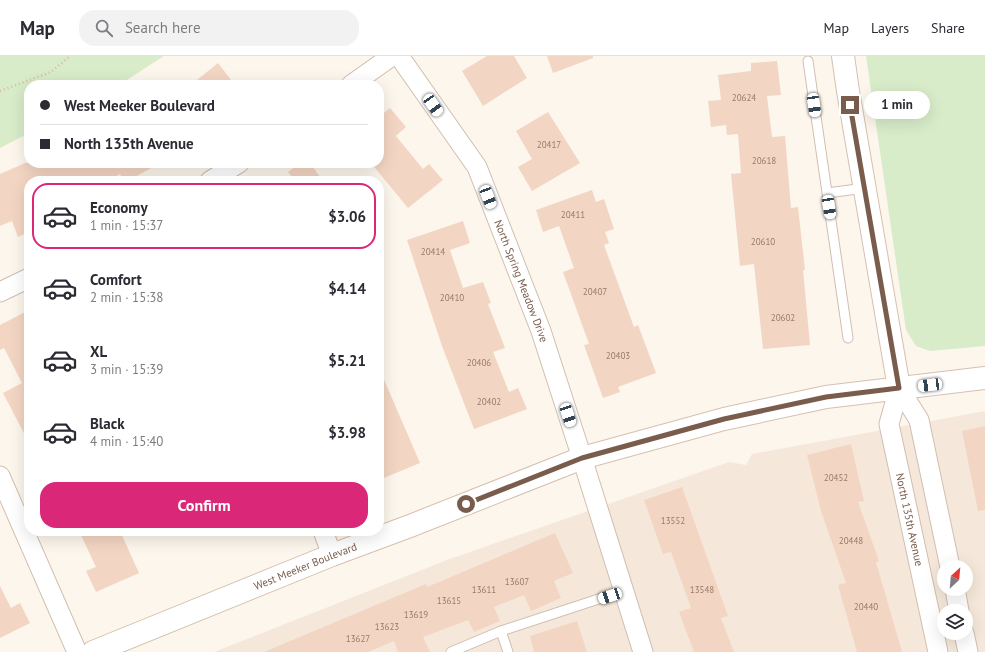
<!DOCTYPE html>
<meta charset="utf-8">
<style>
body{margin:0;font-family:"PT Sans",sans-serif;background:#f2f2f3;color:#2b2b33;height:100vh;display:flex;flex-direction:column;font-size:15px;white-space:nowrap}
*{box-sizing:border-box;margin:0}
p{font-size:13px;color:#7c7c81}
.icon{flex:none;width:22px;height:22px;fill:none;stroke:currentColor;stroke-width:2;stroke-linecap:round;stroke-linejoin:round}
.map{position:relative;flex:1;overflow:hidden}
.sheet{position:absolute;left:24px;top:120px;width:360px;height:360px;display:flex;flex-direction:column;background:#fff;border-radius:16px;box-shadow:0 4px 16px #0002}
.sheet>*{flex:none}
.banner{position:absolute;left:24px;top:24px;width:360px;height:88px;border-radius:16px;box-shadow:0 4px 16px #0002;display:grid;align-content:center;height:88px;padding:0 16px;background:#fff}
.needle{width:26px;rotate:26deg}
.buttons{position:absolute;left:937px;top:504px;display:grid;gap:8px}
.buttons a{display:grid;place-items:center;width:36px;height:36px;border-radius:50%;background:#fff;box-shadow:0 4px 16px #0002;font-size:20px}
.end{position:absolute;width:18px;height:18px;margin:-9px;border:5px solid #7a5c4d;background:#fff;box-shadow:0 0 0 2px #fff}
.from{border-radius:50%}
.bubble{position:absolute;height:28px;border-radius:14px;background:#fff;box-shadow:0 4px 16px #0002;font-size:13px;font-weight:700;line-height:28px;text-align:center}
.car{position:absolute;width:12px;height:24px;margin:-12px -6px;border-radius:5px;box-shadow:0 0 3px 1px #0007;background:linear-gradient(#fff 24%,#345 0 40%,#fff 0 76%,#345 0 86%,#fff 0)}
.banner b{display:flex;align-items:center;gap:14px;height:38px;font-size:15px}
.banner b+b{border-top:1px solid #e1e1e2}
.banner i{width:10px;height:10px;background:#2b2b33}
ul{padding:7px 0 0;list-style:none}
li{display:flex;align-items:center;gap:12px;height:66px;margin:0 8px 6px;padding:0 8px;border:2px solid transparent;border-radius:16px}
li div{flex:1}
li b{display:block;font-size:15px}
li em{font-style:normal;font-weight:700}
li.current{border-color:#db2777}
li>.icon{width:36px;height:36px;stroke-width:1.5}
.action{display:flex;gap:8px;margin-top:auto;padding:8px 16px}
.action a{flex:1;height:46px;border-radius:16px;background:#db2777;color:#fff;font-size:16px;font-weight:700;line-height:46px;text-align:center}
header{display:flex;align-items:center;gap:24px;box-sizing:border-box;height:56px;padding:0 20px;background:#fff;border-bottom:1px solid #e1e1e2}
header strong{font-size:19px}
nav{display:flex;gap:22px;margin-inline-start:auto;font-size:14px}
.search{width:280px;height:36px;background:#f2f2f3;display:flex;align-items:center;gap:10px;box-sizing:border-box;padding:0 14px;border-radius:16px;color:#7c7c81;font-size:15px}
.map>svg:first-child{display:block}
</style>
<header>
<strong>Map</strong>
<div class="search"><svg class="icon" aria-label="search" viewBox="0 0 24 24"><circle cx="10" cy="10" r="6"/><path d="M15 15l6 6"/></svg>Search here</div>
<nav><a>Map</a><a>Layers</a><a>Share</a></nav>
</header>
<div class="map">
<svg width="985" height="596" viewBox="0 0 985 596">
<rect width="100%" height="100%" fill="#fdf6ec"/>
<!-- residential -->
<path fill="#f5e8da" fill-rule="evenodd" d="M985,355V596H214L447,504L729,406L746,409L752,398ZM944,511H966V533H944ZM944,555H966V577H944Z"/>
<!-- green -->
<path fill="#d8ecc9" d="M0,0H164L119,29H29V77L0,92Z
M866,0H985V290L930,295L916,290L906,274Z"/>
<!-- building -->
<path fill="#f3d5c3" d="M487,0H514L527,22L483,50L462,15Z
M547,0H593V2L553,17Z
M777,5L781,39L767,40L772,81L785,80L791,152L798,151L805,214H803L810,289L763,293L754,208L740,210L731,118L741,117L738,78L727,79L726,69L711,71L708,45L721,44L718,19L751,15V7Z
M218,7L235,29H191Z
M390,52L406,71L396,80L423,113L429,108L443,124L408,152L371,107H379V61Z
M548,56L580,107L532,135L518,111L532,103L516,75Z
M25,107H160L128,125H124L120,118L108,125H29V176L18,181L12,165L0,170V118Z
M300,107H310L323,125H295L288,116Z
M592,134L596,146L604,143L614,173L605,176L609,187L604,189L634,271L638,269L656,317L618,331L620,336L603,342L584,289L589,288L563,216L574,212L559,170L543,176L536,154Z
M463,165L470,187L450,194L463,232L483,226L491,247L488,248L505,292L493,296L509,336L518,332L527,353L474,373L442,290L407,184Z
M29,254V387L3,337L22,327L4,292L0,294V269Z
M379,312L420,407L379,424Z
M985,370V454L978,455L962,375Z
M851,388L864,445L858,446L879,505L876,506L902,596H857L838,529L846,527L821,455L807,399Z
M682,431L728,560L721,562L734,596H694L679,556L691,552L671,496L663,498L644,444Z
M79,475H120L139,517L96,536L86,515L96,511Z
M555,477L573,517L554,525L561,542L531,555L524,539L494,551L500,565L474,576L468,564L423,581L430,596H398L394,585L368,596H264L426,528L427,531Z
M0,530L11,552L20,547L30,567L0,582Z
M577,565L587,596H534L530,580Z"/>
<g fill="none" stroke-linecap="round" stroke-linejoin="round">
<defs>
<path id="lane" d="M808,5L848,282
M827,137L865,132
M501,575L508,596
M451,596L501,575L623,535"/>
<g id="street">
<path id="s1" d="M399,0L477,111L541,275L582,402L643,596"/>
<path d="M351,29L392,0"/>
<path d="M210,125L239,107"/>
<path d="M0,236L29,222"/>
<path id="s2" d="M899,332L889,368L938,596"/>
<path d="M899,332L919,364L950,511"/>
<path d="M0,420L77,596"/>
<path d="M323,475L332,499"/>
<path d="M955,533L959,555"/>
<path d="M964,577L968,596"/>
</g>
<g id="secondary">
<path d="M843,0L848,35L899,332"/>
<path id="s3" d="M93,596L332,499L410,470L582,402L724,363L826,341L985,322"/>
</g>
</defs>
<!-- lane casing -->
<use href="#lane" stroke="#d1beb0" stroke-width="11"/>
<!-- street casing -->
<use href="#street" stroke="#d1beb0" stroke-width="21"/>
<!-- secondary casing -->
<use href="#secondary" stroke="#d6c0b0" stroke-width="24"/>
<!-- path -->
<path stroke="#d9b8a5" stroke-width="2.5" stroke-dasharray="1 3" stroke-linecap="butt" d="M0,35L51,16L70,0"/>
<!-- lane -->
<use href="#lane" stroke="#fff" stroke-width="9"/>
<!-- street -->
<use href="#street" stroke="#fff" stroke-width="19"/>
<!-- secondary -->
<use href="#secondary" stroke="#fff" stroke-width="22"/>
</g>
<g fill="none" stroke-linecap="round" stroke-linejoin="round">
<!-- route -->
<path stroke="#7a5c4d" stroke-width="5" d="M466,448L582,402L724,363L826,341L899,332L850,49"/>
</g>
<g text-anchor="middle" stroke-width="3" stroke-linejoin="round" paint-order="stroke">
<!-- number labels -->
<g font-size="9" fill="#987a6a">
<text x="744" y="45">20624</text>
<text x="549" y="92">20417</text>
<text x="764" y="108">20618</text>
<text x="573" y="162">20411</text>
<text x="763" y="189">20610</text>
<text x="433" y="199">20414</text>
<text x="595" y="239">20407</text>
<text x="452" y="245">20410</text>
<text x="783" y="265">20602</text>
<text x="618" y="303">20403</text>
<text x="479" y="310">20406</text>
<text x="489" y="349">20402</text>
<text x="836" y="425">20452</text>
<text x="673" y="468">13552</text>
<text x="851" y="488">20448</text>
<text x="517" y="529">13607</text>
<text x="484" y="537">13611</text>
<text x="702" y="537">13548</text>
<text x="449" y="548">13615</text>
<text x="866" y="554">20440</text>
<text x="416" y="562">13619</text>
<text x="387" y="574">13623</text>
<text x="358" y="586">13627</text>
</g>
<!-- street labels -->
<g font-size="11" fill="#7a5c4d" stroke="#fffaf3">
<text dy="4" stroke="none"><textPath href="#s1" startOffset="258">North Spring Meadow Drive</textPath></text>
<text dy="4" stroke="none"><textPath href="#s2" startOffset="135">North 135th Avenue</textPath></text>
<text dy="4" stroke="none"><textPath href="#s3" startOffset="229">West Meeker Boulevard</textPath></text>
</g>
</g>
</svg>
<div class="buttons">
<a><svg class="needle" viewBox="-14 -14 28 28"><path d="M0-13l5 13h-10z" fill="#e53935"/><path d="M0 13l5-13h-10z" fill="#7c7c81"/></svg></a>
<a><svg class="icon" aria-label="layers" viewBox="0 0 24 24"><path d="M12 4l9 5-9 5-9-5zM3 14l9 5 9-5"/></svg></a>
</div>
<i class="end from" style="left:466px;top:448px"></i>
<i class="end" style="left:850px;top:49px"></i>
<div class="bubble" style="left:864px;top:35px;width:66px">1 min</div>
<i class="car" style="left:433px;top:49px;rotate:145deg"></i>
<i class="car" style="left:814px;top:49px;rotate:172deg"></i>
<i class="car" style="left:488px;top:141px;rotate:159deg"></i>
<i class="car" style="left:829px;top:151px;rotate:171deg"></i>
<i class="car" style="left:930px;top:329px;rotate:263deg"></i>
<i class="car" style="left:568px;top:359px;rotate:162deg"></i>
<i class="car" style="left:610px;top:540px;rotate:252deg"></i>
<div class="banner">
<b><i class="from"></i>West Meeker Boulevard</b>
<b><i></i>North 135th Avenue</b>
</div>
<section class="sheet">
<ul>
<li class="current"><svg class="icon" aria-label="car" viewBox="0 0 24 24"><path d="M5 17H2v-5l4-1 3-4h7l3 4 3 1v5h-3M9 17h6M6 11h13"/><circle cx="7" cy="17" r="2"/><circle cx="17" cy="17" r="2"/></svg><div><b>Economy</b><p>1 min · 15:37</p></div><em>$3.06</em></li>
<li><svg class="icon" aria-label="car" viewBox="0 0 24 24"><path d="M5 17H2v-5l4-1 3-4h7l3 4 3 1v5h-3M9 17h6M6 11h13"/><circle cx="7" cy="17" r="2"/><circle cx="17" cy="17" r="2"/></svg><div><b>Comfort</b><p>2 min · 15:38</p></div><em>$4.14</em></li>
<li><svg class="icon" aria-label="car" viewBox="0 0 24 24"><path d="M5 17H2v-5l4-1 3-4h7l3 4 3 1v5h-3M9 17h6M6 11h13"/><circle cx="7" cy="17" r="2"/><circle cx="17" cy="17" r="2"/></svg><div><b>XL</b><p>3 min · 15:39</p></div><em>$5.21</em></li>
<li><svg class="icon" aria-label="car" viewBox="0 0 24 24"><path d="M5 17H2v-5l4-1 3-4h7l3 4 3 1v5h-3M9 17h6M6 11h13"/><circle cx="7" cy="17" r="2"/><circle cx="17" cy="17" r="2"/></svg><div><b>Black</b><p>4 min · 15:40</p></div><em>$3.98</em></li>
</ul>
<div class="action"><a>Confirm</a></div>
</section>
</div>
